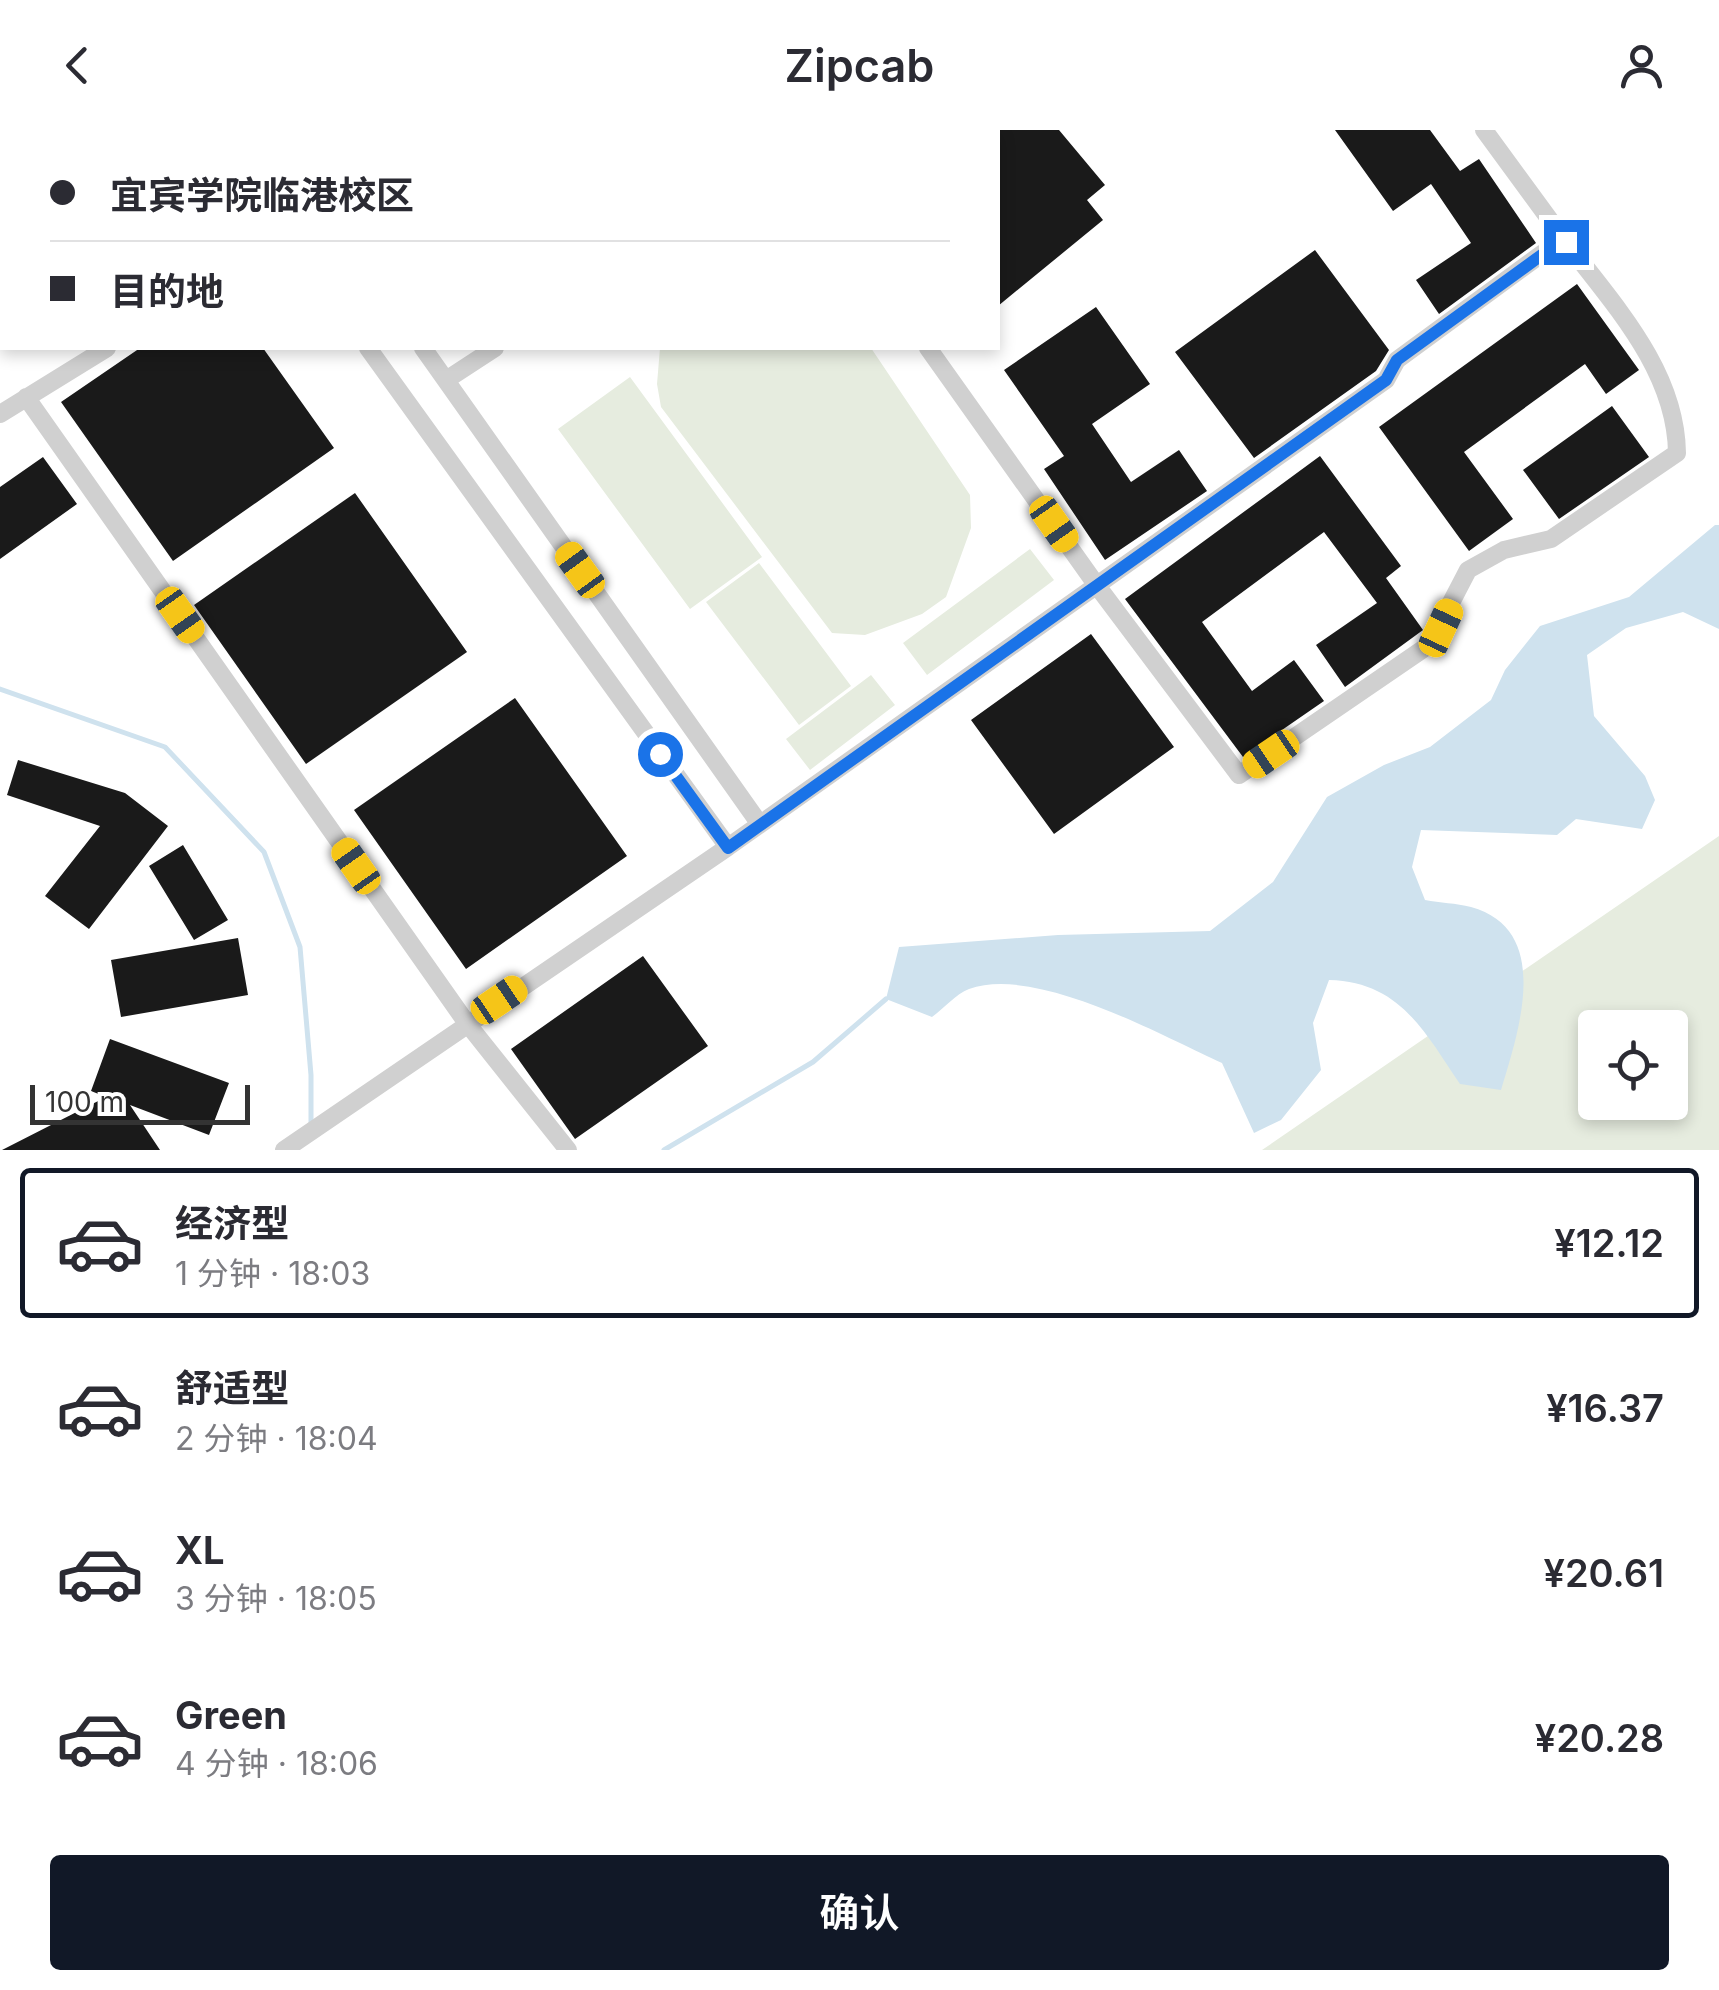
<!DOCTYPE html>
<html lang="zh">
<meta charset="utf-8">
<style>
body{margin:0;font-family:Inter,"Noto Sans SC",sans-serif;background:#f2f2f3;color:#2b2b33;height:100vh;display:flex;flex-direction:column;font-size:38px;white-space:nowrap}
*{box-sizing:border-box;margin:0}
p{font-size:32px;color:#7c7c81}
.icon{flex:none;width:55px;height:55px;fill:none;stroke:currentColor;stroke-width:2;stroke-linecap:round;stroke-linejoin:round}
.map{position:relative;height:1020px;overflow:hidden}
.sheet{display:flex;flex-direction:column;background:#fff;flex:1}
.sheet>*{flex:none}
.banner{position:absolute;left:0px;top:0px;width:1000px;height:220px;box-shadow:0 5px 15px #0003;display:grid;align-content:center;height:220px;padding:0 50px;background:#fff}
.buttons{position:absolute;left:1578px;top:880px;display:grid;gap:20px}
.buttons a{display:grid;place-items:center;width:110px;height:110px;border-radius:10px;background:#fff;box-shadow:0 5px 15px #0003;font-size:50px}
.scale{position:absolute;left:30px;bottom:25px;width:220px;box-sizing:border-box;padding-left:10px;border:5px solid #333;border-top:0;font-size:28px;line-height:35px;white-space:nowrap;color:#333;-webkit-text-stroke:8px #fff;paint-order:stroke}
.end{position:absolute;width:45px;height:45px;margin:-22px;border:12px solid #1a73e8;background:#fff;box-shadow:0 0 0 5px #fff}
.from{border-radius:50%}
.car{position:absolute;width:30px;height:60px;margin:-30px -15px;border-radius:12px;box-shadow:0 0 8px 2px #0007;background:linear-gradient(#f5c518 24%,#345 0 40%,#f5c518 0 76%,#345 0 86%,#f5c518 0)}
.banner b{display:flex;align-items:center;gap:35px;height:95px;font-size:38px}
.banner b+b{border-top:2px solid #e1e1e2}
.banner i{width:25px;height:25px;background:#2b2b33}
ul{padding:18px 0 0;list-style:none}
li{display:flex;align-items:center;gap:30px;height:150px;margin:0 20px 15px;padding:0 30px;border:5px solid transparent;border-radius:10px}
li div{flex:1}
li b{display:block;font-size:38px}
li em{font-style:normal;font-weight:600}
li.selected{border-color:#111827}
li>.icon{width:90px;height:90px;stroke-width:1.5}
.button{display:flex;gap:20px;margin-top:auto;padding:20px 50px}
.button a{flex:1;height:115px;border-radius:10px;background:#111827;color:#fff;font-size:40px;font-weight:600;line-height:115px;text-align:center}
header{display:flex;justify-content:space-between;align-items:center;height:130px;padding:0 50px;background:#fff;font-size:45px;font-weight:600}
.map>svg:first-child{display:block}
</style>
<header><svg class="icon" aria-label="back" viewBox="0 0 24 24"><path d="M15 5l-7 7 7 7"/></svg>Zipcab<svg class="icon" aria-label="person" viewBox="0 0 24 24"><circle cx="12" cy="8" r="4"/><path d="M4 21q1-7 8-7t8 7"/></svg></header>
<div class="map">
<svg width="1719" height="1020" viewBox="0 0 1719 1020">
<rect width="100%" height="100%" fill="#fff"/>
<!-- green -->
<path fill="#e6ecdf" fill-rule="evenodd" d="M660,218H871L970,365L971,398L946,467L922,484L865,505L832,503L661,277L657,254Z
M630,247L762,427L690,479L558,299Z
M1030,419L1054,450L927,545L903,513Z
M759,433L851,556L799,595L706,472Z
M871,545L895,575L810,640L786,609Z
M1719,706V1020H1262ZM1595,898H1670V972H1595Z"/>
<!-- water -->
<path fill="#cfe2ee" d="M1715,395H1719V499L1683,482L1626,498L1587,525L1594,586L1645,646L1655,670L1642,699L1576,689L1557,705L1421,700L1412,737L1425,770C1440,773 1456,773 1471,777C1554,800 1518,903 1501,960L1460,954C1424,901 1400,852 1329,850L1313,893L1321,940L1281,990L1254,1003L1222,933C1160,905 1036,835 969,859C956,864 943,879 932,887L886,869L899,817L1058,805L1210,801L1273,752L1327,667L1384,635L1430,617L1491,570L1505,540L1540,496L1629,467Z"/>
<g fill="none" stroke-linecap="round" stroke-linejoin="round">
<!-- stream -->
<path stroke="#cfe2ee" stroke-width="5" d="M0,559L165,617L264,722L300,817L311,945V997
M664,1020L813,932L886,869"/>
</g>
<!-- building -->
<path fill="#1a1a1a" d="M998,0H1059L1105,55L1087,70L1103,90L998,176Z
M1335,0H1430L1460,41L1479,29L1536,113L1439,184L1416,150L1471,113L1431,54L1393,81Z
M1315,120L1389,220L1376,241L1254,328L1175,222Z
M1577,154L1639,240L1606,264L1585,234L1464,322L1513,389L1469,421L1379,297Z
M1096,177L1150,254L1092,294L1131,352L1179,320L1207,361L1105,430L1044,339L1064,326L1004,240Z
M140,218H263L334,318L173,431L61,272Z
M1612,276L1649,327L1559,389L1523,340Z
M1320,326L1401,436L1386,448L1423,500L1345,557L1316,515L1377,473L1324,402L1202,492L1252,561L1294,530L1324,571L1243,627L1125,469Z
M43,327L77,374L0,429V357Z
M355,363L467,522L306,634L194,475Z
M1091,504L1174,617L1054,704L971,590Z
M515,568L627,726L466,839L354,680Z
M18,630L125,663L168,696L89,799L45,766L100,696L7,665Z
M183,715L228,790L194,810L149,736Z
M238,808L248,865L121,887L111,830Z
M643,826L708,916L575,1009L511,919Z
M110,909L229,953L209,1005L130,975L160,1020H2L106,967L91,961Z"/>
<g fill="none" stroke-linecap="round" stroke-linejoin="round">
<!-- path -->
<path stroke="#cdcdcd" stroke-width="2.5" stroke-dasharray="5 5" stroke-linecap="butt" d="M448,0L451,2
M514,2L519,0
M640,2V0"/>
<!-- minor -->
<path stroke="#d0d0d0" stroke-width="18" d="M213,0L214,2
M774,0L776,2
M91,2L95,0
M418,2L422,0
M0,64L2,62
M368,218L728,717L1386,250L1397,230L1543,123L1566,112L1484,0
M423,218L759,693
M928,218L1095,453L1239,645L1429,515L1468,440L1504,420L1551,409L1677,323C1676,240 1613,174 1566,112
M446,250L495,218
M26,267L466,892L568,1020
M0,284L107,218
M284,1020L728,717"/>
<!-- major -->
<path stroke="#ababab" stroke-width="22" d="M188,2L191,0
M268,2L272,0
M0,134L2,132
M0,181L2,179"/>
</g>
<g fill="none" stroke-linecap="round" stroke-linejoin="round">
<!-- route -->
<path stroke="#1a73e8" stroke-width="12" d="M660,624L728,718L1386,250L1397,230L1543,124L1566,112"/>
</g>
</svg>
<div class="buttons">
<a><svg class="icon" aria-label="locate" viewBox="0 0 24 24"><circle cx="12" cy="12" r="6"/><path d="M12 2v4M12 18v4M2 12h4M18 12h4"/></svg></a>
</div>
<div class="scale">100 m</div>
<i class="end from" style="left:660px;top:624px"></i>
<i class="end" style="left:1566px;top:112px"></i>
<i class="car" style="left:1054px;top:394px;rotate:145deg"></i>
<i class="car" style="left:580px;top:440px;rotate:324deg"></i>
<i class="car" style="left:180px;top:485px;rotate:145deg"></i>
<i class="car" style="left:1441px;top:498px;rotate:25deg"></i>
<i class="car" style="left:1271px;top:624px;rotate:236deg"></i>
<i class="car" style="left:356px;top:736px;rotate:325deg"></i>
<i class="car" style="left:499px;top:870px;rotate:56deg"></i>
<div class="banner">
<b><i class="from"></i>宜宾学院临港校区</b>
<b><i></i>目的地</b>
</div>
</div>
<section class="sheet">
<ul>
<li class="selected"><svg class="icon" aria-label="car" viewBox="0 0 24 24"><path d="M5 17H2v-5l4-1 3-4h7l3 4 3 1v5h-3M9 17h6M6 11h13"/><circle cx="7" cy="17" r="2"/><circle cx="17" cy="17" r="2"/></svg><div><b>经济型</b><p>1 分钟 · 18:03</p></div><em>¥12.12</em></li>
<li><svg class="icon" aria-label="car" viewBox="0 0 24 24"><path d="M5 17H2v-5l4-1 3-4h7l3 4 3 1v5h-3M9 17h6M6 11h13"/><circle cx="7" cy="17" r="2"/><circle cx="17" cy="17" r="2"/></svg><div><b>舒适型</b><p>2 分钟 · 18:04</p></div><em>¥16.37</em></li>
<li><svg class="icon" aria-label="car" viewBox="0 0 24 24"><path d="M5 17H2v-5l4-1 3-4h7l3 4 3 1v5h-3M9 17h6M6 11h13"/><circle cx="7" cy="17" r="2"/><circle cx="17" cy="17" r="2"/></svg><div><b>XL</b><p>3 分钟 · 18:05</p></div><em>¥20.61</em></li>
<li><svg class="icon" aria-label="car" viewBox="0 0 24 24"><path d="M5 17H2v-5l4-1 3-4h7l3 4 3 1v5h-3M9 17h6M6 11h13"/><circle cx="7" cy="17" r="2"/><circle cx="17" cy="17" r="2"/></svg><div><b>Green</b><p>4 分钟 · 18:06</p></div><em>¥20.28</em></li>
</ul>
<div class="button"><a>确认</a></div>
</section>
